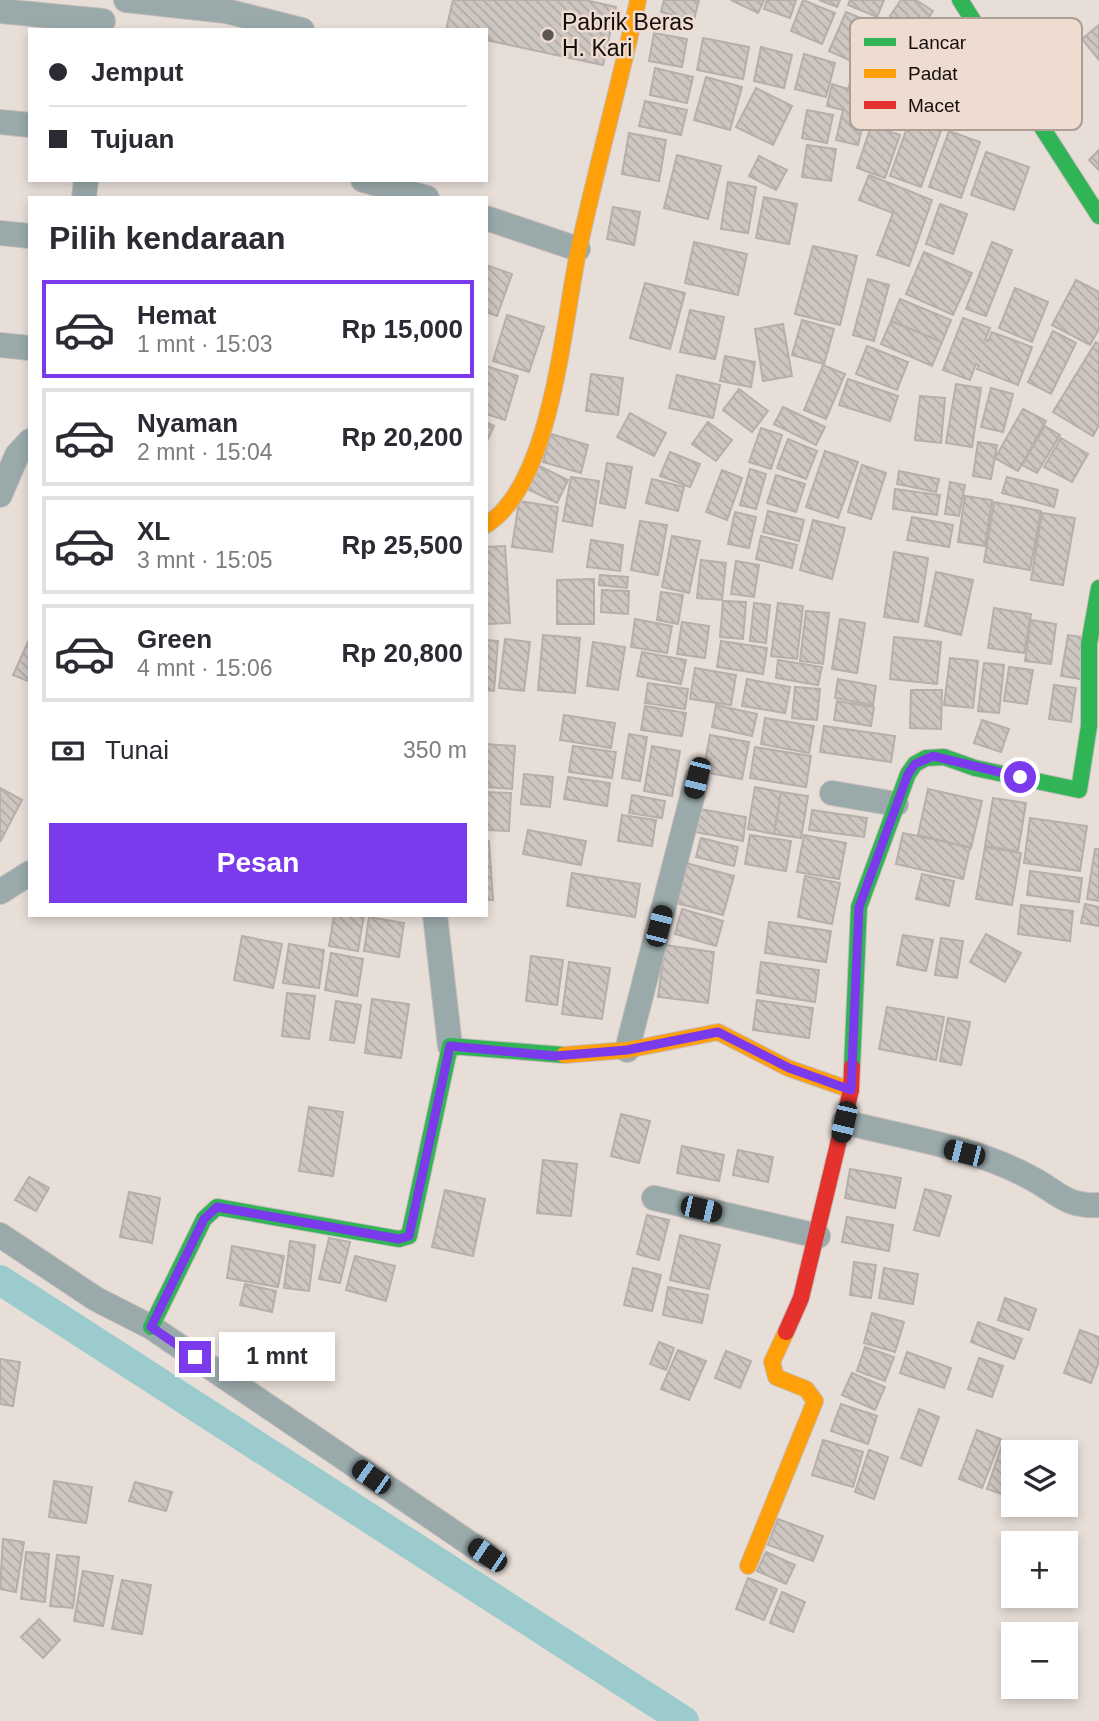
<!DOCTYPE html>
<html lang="id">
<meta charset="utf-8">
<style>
body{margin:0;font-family:Arial,sans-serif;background:#f7f7f7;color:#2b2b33;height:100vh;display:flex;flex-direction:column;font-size:26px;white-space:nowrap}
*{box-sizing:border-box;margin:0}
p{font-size:23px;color:#7c7c81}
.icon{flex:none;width:38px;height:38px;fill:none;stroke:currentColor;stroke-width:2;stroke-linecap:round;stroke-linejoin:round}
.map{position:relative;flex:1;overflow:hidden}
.side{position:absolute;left:28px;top:196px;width:460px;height:721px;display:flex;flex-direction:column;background:#fff;border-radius:0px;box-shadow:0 4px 10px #0003}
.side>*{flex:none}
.top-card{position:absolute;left:28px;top:28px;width:460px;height:154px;border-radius:0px;box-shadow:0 4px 10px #0003;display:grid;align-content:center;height:154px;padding:0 21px;background:#fff}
.buttons{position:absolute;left:1001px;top:1440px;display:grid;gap:14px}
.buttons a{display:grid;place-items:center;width:77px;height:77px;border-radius:0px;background:#fff;box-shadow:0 4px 10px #0003;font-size:35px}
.end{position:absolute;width:32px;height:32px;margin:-16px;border:9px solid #7c3aed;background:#fff;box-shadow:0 0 0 4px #fff}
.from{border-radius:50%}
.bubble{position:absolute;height:49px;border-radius:0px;background:#fff;box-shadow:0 4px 10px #0003;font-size:23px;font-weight:600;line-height:49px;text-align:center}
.car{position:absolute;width:21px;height:42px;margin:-21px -10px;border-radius:9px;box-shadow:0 0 5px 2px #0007;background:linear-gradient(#222 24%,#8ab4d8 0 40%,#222 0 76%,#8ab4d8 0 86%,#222 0)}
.top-card b{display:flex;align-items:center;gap:24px;height:66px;font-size:26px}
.top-card b+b{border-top:2px solid #e1e1e2}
.top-card i{width:18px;height:18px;background:#2b2b33}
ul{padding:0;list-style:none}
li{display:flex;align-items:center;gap:21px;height:98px;margin:0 14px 10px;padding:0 7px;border:4px solid #e1e1e2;border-radius:0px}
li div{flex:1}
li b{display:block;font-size:26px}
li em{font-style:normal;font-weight:600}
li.current{border-color:#7c3aed}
li>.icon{width:63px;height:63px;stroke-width:1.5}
h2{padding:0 21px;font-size:32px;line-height:84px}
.pay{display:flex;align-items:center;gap:18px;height:77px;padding:0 21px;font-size:26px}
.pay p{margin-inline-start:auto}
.cta{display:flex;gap:14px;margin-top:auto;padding:14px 21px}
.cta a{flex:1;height:80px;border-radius:0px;background:#7c3aed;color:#fff;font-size:28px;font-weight:600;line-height:80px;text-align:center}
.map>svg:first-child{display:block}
</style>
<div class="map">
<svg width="1099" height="1721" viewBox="0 0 1099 1721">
<defs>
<pattern id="building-back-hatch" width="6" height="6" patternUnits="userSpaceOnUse" patternTransform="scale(1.75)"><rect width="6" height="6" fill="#cec6c1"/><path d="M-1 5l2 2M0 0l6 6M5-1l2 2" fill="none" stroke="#b0a9a4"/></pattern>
</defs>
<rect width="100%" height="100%" fill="#e8ded8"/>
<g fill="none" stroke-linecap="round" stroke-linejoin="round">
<!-- canal -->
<path stroke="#9bcbcc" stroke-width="30" d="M0,1280L684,1721"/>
</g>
<!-- building -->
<path fill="url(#building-back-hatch)" stroke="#b6aeaa" stroke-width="2" d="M453,0H585L616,7L603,65L486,40V30H446Z
M664,0H699L694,20L661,12Z
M731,0H764L758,13Z
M767,0H796L790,18L764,9Z
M803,0L835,13L822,44L791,31Z
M819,0H840L837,7Z
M850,0H884L877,17L848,5Z
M901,0H916L933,11L918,34L890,16Z
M846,12L875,24L858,64L829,51Z
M1099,25V60L1082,39Z
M654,33L687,39L682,67L649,61Z
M703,38L749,47L743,79L697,70Z
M761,47L792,55L784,88L754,81Z
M804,54L835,63L826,97L795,89Z
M655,68L693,77L687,103L650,95Z
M853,72L874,77L858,145L836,140L843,110L827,106L832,84L848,89Z
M706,77L742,87L730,130L694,120Z
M756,88L792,106L773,145L736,127Z
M919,94L950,105L921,187L890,176Z
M645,101L687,110L681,135L639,126Z
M807,110L833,115L827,143L802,138Z
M871,126L900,135L885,178L857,168Z
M949,131L980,142L961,198L929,187Z
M629,133L666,140L659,181L622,174Z
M807,145L836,149L831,181L802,177Z
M1099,150V170L1089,160Z
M986,152L1029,167L1014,210L971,195Z
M677,155L721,166L708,219L664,208Z
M759,156L787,170L776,190L749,176Z
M869,175L932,200L909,266L877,255L893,213L859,200Z
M728,182L756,187L748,233L721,229Z
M764,197L797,204L789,244L756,238Z
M940,204L967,214L953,254L926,244Z
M613,207L640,212L634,245L607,239Z
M694,242L747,254L738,295L685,283Z
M992,242L1012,250L986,316L966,309Z
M813,246L857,256L840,325L795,314Z
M924,252L972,273L953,315L906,294Z
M486,265L512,274L497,316L486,312Z
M868,279L889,285L874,341L853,335Z
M1076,280L1099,292V329L1090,345L1052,325Z
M645,283L685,293L670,349L630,338Z
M1015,288L1048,302L1032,342L999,328Z
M900,299L951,320L942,342L891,321Z
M690,310L724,317L715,359L680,352Z
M507,315L544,327L529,372L493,361Z
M963,318L990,328L985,340L988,341L992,332L1032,347L1018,385L977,369L979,366L976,364L970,380L943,370Z
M802,320L834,329L824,364L792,355Z
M891,321L942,342L932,366L881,344Z
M783,324L792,376L763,381L755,329Z
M1053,331L1076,343L1051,394L1028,382Z
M1096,342L1099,344V425L1093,436L1053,412Z
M867,346L908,362L897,390L856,374Z
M725,356L755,362L751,387L720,381Z
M823,365L845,374L826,419L804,410Z
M486,366L518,376L505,420L486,414Z
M591,374L623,378L618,415L586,411Z
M677,375L720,385L713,418L669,408Z
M848,379L898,396L890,421L839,405Z
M956,384L981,388L972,447L946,443Z
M991,388L1013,394L1003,432L981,427Z
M739,389L768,411L752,432L723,410Z
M920,396L945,398L941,443L915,440Z
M783,407L825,427L816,445L774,424Z
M1023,409L1046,421L1018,471L995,458Z
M630,413L666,433L654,456L617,437Z
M486,422L494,426L486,443Z
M708,422L732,440L716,461L692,444Z
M1045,426L1060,435L1037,473L1022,465Z
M761,428L782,435L771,469L749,462Z
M551,434L588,445L581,473L543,462Z
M1061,438L1088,454L1072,482L1044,467Z
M788,439L817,451L806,479L777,468Z
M978,442L997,445L991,479L973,476Z
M825,451L858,462L838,518L806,507Z
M670,452L700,464L690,487L660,476Z
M607,463L632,467L625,508L600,503Z
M537,465L568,480L557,503L525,488Z
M862,465L886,473L871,519L848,512Z
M750,469L766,474L756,509L740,505Z
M722,470L742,478L727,520L706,512Z
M899,471L939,479L936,492L897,484Z
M776,475L805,484L796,512L767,503Z
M571,477L599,481L592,526L563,521Z
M1007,477L1058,490L1054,507L1002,493Z
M652,479L684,487L678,511L646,503Z
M950,482L965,485L959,516L945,514Z
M895,489L940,495L937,515L893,509Z
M965,496L992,500L985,546L958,542Z
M519,501L558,507L552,552L512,547Z
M994,502L1041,511L1030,570L984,562Z
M768,511L804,520L799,541L763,532Z
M735,512L756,517L749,548L728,544Z
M1042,513L1075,518L1063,585L1031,580Z
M912,517L953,525L949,547L907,540Z
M813,520L845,528L832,579L800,570Z
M640,521L667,525L658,575L631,570Z
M672,536L700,541L689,593L662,587Z
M761,536L797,545L792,568L756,559Z
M591,540L623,545L620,571L587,567Z
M505,546L510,623L486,624V547Z
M894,552L928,558L918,622L884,617Z
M701,560L726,563L722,600L697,598Z
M736,561L759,565L754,597L731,594Z
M936,572L973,580L961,635L925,626Z
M600,575L628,577L627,588L599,585Z
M594,579V624H557V580Z
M602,590L629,591L628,614L601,612Z
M661,592L683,595L678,624L657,620Z
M723,601L746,602L743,639L720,637Z
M754,603L770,605L766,643L750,641Z
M778,603L803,606L797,659L771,656Z
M994,608L1031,614L1024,653L988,648Z
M806,611L829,613L823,664L800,661Z
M635,619L672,626L667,653L631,647Z
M840,619L865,623L857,673L832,669Z
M1031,620L1056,624L1051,664L1025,661Z
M682,622L709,626L705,658L677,654Z
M543,635L580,638L575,693L538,690Z
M1068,635L1088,638L1081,679L1061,676Z
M894,637L941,642L937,684L890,679Z
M505,639L530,642L524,691L499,688Z
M486,640L498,641L494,691L486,690Z
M721,641L767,648L763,674L717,667Z
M28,642L30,643V682L13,675Z
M593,642L625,647L618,690L587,686Z
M642,652L686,660L681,684L637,676Z
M950,658L978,661L973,708L944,705Z
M778,660L822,667L818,685L776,678Z
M984,663L1004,665L999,713L978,711Z
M1009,667L1033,670L1027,704L1004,701Z
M695,668L736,675L731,705L690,699Z
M747,679L790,687L785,713L742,706Z
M838,679L876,686L873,705L835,698Z
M648,683L688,689L685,709L645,703Z
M1054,685L1076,688L1071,722L1049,719Z
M795,687L820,689L817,720L792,718Z
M911,690H942L941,729L910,728Z
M837,701L874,707L871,726L834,720Z
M716,705L757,714L752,736L712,727Z
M645,706L686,713L682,736L641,730Z
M564,715L615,723L611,748L560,740Z
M765,718L814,726L809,753L761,744Z
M982,720L1009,729L1001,752L974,743Z
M824,726L895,736L891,762L820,752Z
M629,734L647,737L640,781L622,778Z
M710,735L749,742L742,779L703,772Z
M486,744L515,746L512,789L486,787Z
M573,746L616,752L612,778L569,772Z
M652,746L680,751L672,796L644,791Z
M755,747L811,756L806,787L750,778Z
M524,774L553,777L550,807L521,804Z
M568,777L610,783L607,806L564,799Z
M755,787L781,792L774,834L748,829Z
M0,788L22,800L0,842Z
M928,789L982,801L971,848L918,835Z
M486,792L511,793L509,831L486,830Z
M781,792L808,796L801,838L774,834Z
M632,795L665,801L662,818L629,813Z
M993,798L1026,803L1018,851L985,846Z
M694,808L746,817L743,841L690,831Z
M812,810L867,818L864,837L809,830Z
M622,815L656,820L652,846L618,841Z
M1030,818L1087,826L1080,871L1024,863Z
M528,830L586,841L581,865L523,854Z
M903,833L970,847L963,879L896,864Z
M750,835L791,841L786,871L745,864Z
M804,835L846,843L839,879L797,872Z
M701,838L738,847L734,866L696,857Z
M489,841L493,900H486V842Z
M985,847L1021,853L1012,905L976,899Z
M1095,849H1099V901L1087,899Z
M686,863L734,876L723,915L676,903Z
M1030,871L1082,878L1079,902L1027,895Z
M572,873L640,884L635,917L567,906Z
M922,874L954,881L949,906L916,899Z
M805,876L840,883L832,924L798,917Z
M1085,904L1099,907V926L1081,923Z
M1021,905L1073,911L1070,941L1018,934Z
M682,909L723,921L716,946L675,934Z
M334,915H364L358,951L329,946Z
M369,917L404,923L399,957L364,951Z
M769,922L831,931L826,962L765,953Z
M986,934L1021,953L1005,982L970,962Z
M903,935L933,940L926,971L897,965Z
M242,936L282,944L273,988L234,980Z
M941,938L963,941L957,978L935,975Z
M289,944L324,950L319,988L283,983Z
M665,945L714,952L708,1003L658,997Z
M331,953L363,959L357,996L325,990Z
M531,956L563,960L557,1005L526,1001Z
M569,962L610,968L602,1019L562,1014Z
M761,962L819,970L815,1002L757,993Z
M287,993L315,996L309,1039L282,1036Z
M372,999L409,1004L401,1058L365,1053Z
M757,1000L813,1008L809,1038L753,1030Z
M336,1001L361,1005L354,1043L330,1040Z
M887,1007L944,1017L936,1060L879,1049Z
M948,1018L970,1022L961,1065L940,1061Z
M309,1107L343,1112L333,1176L299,1171Z
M621,1114L650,1121L639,1163L611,1156Z
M682,1146L724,1155L719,1181L677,1173Z
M738,1150L773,1157L768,1182L733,1175Z
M543,1160L577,1164L571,1216L537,1213Z
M850,1169L901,1178L895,1208L845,1198Z
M29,1177L49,1188L36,1211L15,1200Z
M925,1189L951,1196L939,1236L914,1230Z
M445,1190L485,1199L473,1256L432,1247Z
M129,1192L160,1198L152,1243L120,1237Z
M647,1215L669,1220L659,1260L637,1254Z
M847,1217L893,1225L889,1251L842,1242Z
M680,1235L720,1245L709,1289L670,1280Z
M329,1238L350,1242L340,1283L319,1279Z
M290,1241L315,1245L309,1291L284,1288Z
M232,1246L284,1256L278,1287L227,1278Z
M355,1256L395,1266L386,1301L346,1290Z
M854,1262L876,1265L871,1298L850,1295Z
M633,1268L661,1275L652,1311L624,1305Z
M884,1268L918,1274L913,1304L879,1298Z
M245,1284L276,1291L272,1312L240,1305Z
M668,1287L708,1295L702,1323L663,1315Z
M1005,1298L1036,1309L1029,1330L998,1320Z
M872,1313L904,1322L895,1352L864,1343Z
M978,1322L1022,1339L1014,1359L971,1342Z
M1080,1330L1099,1337V1361L1091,1383L1064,1373Z
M659,1342L674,1348L666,1370L650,1364Z
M865,1347L894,1357L885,1381L857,1371Z
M678,1350L706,1361L689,1400L661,1389Z
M726,1351L751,1361L740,1388L715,1378Z
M907,1352L951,1368L944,1388L900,1373Z
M979,1358L1003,1366L992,1397L968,1389Z
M0,1359L20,1362L13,1406L0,1404Z
M852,1373L885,1387L875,1410L842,1395Z
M841,1404L877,1416L868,1444L831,1431Z
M919,1409L939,1417L921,1466L901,1458Z
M977,1430L1001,1439L982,1488L959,1479Z
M823,1440L863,1452L853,1487L812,1475Z
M1003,1442L1026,1449L1025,1452H1013L1010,1497L987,1489Z
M869,1450L888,1457L874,1499L855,1492Z
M54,1481L92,1487L86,1523L49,1517Z
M135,1482L172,1492L166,1511L129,1501Z
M778,1519L823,1536L813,1561L768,1545Z
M3,1539L24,1542L16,1592L0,1589Z
M26,1552L49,1554L45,1602L21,1599Z
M766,1552L795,1565L786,1584L757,1571Z
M57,1555L79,1557L73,1608L50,1606Z
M83,1571L113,1576L103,1626L74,1621Z
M748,1578L777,1589L764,1620L736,1609Z
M122,1580L151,1585L142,1634L112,1629Z
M782,1592L805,1602L793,1632L770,1623Z
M39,1619L60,1640L43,1658L21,1637Z"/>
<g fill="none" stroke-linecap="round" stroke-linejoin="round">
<defs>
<path id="street" d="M126,0L226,11L302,30
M0,11L103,21
M0,122L30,125
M363,180L427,198
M84,198L86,180
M486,218L578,249
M0,233L30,236
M0,345L30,348
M0,495L17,455L30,441
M832,793L896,804
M0,892L30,873
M435,915L450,1046
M627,1050L697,778
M844,1122C906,1138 975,1147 1031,1178C1058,1192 1065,1207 1099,1205
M654,1198L818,1236
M0,1235L96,1299L151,1327L487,1555"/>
<path id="fast" d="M960,0L1099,216
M852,1067L859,907L908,774L915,764L926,758L944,757L975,768L1079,790L1089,726V644L1099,588
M151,1327L204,1219L217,1207L399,1239L409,1236L450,1046L564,1055"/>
<path id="slow" d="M486,525C553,483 563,321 579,248C597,165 620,83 638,0
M564,1055L627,1050L718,1032L788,1068L851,1090
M748,1566L815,1401L806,1389L776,1377L772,1362L786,1332"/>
<path id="jam" d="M786,1332L801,1298L851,1090L852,1067"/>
</defs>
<!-- street casing -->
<use href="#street" stroke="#c4bdb9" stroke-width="26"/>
<!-- fast casing -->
<use href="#fast" stroke="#c4bdb9" stroke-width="18"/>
<!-- slow casing -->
<use href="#slow" stroke="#c4bdb9" stroke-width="18"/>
<!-- jam casing -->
<use href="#jam" stroke="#c4bdb9" stroke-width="18"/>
<!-- street -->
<use href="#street" stroke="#9aa9aa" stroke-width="24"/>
<!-- fast -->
<use href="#fast" stroke="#30b455" stroke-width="16"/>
<!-- slow -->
<use href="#slow" stroke="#ff9f0a" stroke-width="16"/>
<!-- jam -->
<use href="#jam" stroke="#e5322d" stroke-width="16"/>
</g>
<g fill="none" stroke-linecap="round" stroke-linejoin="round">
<!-- route -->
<path stroke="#7c3aed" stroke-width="9" d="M195,1357L151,1327L204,1219L217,1207L399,1239L409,1236L450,1046L555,1056L627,1050L718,1032L789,1068L851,1090L859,907L908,774L915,764L933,756L1020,777"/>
</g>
<!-- markers -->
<circle fill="#5e5651" stroke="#efdcd1" stroke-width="2.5" cx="548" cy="35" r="7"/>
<g text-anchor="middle" stroke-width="5" stroke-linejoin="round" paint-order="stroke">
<!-- poi labels -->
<g font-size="23" fill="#130d09" stroke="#efdcd1" text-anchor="start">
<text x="562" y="30">Pabrik Beras<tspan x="562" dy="26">H. Kari</tspan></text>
</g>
</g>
<!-- legend -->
<rect x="850" y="18" width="232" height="112" rx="10" fill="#efdcd1" stroke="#ad9e95" stroke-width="2"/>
<rect x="864" y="38" width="32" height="8" fill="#30b455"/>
<rect x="864" y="69" width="32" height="9" fill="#ff9f0a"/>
<rect x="864" y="101" width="32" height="8" fill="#e5322d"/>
<g font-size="19" fill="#130d09">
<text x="908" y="49">Lancar</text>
<text x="908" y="80">Padat</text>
<text x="908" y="112">Macet</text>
</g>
</svg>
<div class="buttons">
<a><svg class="icon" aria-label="layers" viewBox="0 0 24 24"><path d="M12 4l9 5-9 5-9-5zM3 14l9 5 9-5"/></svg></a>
<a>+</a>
<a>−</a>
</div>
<i class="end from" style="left:1020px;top:777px"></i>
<i class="end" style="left:195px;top:1357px"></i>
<div class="bubble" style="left:219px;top:1332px;width:116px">1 mnt</div>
<i class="car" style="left:697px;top:778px;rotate:194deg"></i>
<i class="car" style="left:659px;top:926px;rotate:14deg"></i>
<i class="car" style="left:844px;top:1122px;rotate:193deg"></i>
<i class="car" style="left:964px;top:1153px;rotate:284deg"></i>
<i class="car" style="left:701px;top:1209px;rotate:103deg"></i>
<i class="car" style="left:371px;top:1477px;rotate:305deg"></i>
<i class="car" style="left:487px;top:1555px;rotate:304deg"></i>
<div class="top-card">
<b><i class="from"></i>Jemput</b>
<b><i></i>Tujuan</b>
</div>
<section class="side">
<h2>Pilih kendaraan</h2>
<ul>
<li class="current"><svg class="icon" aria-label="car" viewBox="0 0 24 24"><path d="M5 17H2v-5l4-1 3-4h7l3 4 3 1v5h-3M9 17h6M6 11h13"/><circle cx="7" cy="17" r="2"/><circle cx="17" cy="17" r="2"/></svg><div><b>Hemat</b><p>1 mnt · 15:03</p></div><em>Rp 15,000</em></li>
<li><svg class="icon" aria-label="car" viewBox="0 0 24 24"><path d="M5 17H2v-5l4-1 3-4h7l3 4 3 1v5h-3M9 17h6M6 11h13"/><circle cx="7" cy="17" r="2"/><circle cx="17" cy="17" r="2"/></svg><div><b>Nyaman</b><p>2 mnt · 15:04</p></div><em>Rp 20,200</em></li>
<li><svg class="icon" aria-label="car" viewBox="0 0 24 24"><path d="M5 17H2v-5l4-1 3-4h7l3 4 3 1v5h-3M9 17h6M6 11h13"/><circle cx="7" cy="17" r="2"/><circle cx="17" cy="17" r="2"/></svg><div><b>XL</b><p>3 mnt · 15:05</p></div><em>Rp 25,500</em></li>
<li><svg class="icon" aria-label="car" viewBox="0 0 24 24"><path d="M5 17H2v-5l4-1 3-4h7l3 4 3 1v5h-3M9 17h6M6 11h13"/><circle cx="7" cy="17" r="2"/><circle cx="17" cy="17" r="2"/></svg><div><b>Green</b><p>4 mnt · 15:06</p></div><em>Rp 20,800</em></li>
</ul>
<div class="pay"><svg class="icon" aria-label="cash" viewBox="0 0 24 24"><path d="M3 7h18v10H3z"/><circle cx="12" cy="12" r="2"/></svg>Tunai<p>350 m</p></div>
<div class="cta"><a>Pesan</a></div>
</section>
</div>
